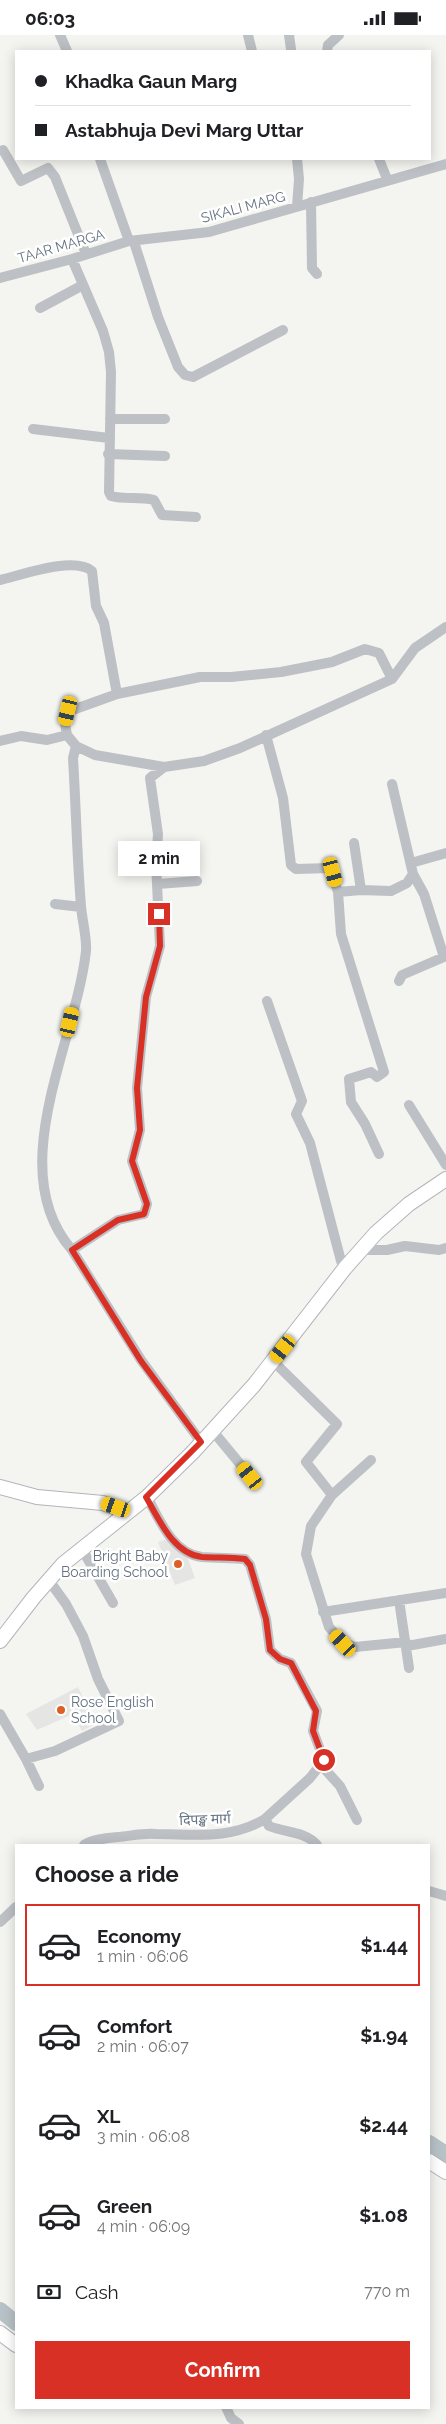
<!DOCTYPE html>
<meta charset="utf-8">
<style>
body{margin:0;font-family:Raleway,"Noto Sans Devanagari",sans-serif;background:#f2f2f2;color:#202124;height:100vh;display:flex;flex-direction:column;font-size:19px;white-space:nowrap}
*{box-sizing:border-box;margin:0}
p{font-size:16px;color:#757577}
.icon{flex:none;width:28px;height:28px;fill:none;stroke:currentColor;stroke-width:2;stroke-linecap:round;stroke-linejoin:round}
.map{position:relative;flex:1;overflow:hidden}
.side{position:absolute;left:15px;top:1809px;width:415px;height:565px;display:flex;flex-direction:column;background:#fff;border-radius:0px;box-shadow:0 2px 12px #0003}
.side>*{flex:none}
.top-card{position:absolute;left:15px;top:15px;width:416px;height:110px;border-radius:0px;box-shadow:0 2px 12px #0003;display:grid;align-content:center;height:110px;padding:0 20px;background:#fff}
.end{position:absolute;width:22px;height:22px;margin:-11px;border:6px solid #d93025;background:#fff;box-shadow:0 0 0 2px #fff}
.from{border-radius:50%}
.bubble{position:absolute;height:35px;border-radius:0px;background:#fff;box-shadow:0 2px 12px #0003;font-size:16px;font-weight:700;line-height:35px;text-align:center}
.car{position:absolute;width:15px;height:30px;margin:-15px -8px;border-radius:6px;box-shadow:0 0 4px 1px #0007;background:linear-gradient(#f5c518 24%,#345 0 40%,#f5c518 0 76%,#345 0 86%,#f5c518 0)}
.top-card b{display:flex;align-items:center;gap:18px;height:48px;font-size:19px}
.top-card b+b{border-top:1px solid #e0e0e0}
.top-card i{width:12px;height:12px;background:#202124}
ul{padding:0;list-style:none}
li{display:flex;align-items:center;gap:15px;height:82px;margin:0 10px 8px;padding:0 10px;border:2px solid transparent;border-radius:0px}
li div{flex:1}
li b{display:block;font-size:19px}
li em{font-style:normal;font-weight:700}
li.selected{border-color:#d93025}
li>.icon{width:45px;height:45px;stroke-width:1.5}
h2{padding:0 20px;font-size:22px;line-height:60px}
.pay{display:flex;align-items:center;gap:12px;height:55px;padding:0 20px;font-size:19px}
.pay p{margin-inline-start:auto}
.cta{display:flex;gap:10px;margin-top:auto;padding:10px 20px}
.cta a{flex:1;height:58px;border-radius:0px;background:#d93025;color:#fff;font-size:20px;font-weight:700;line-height:58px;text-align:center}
.status{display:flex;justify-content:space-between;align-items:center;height:35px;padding:0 25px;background:#fff;direction:ltr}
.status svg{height:14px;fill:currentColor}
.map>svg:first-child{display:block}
</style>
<div class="status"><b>06:03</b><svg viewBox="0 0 49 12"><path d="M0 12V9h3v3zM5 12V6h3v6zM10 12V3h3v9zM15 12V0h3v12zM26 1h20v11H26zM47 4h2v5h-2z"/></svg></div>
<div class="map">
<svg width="446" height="2389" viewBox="0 0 446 2389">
<rect width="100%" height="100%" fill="#f4f4f0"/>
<!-- built -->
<path fill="#e5e6e4" d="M170,1503L185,1516L195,1543L175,1550L158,1507Z
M78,1652L95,1689L82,1696L73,1679L37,1695L26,1679Z"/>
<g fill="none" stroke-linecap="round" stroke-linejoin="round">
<!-- river -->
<path stroke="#b7c2c7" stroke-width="16" d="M429,2108L446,2119
M0,2275L16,2288"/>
<defs>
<path id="secondary" d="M0,1452L37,1462L103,1468L128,1477
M0,1606L34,1562L63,1529L147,1462L193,1417L254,1350L345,1233L376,1198L409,1169L446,1144
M429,2126L446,2137
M0,2298L16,2310"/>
</defs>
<!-- secondary casing -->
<use href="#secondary" stroke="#b2b6bb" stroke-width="16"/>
<!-- street -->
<path stroke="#bdc0c4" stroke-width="10" d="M60,0L67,16
M248,0L252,16
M289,0L291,14
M327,16L328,10L339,0
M3,115L21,146L48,133L55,142L86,219
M100,124L129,206
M297,124L299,144L297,171
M379,124L387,144
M311,167L312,233L317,239
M134,207L158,282L178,332L185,340L193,342L283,295
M72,224L103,296L109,317L111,337L109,457L111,461C125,465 140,461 154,465L162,480L196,482
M0,243L72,224L129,206L209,197L446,129
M40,273L83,250
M110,384H165
M33,394L109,403
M108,419L165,421
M0,545C22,540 74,521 92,536L96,571L104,588L117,659
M67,700L65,689L67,677L117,659L200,642H231L281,637L332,627L365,614L379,618L392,644L415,613L446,592
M266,700L283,763L291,830L296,834L330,833L338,857
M0,706L21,701L47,705L67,700L76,711L95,720L164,732L204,726L240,713L392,644
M76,711L73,723C76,773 77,822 81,871C82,885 87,902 86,916C76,1007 2,1135 72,1215L141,1325L201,1407
M354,808L361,855
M411,828L446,818
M158,849L197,846
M55,869L81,872
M399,946L402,940L444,922L424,859L413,839
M267,966L302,1066L296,1079L310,1108L341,1226L345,1233
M409,1070L446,1130
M379,1119L365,1089L351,1067L349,1044L371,1037L377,1042L384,1037L341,899L338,857L361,855L391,856L407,848L413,839L392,749
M72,1215L118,1185L144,1179L147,1169L132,1126L140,1095L137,1053L146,962L160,911L156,828L158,799L150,743L164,732
M360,1215H387L405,1211L439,1215L446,1213
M273,1326L337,1389L306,1427L332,1460
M212,1395L250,1441
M371,1425L332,1460L311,1491L306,1519L329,1592L343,1608L355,1612L406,1607
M147,1462C159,1484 173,1519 202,1522C217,1523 231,1523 245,1524L250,1530L266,1584L270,1615L280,1624L291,1628L317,1676L313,1696L324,1725L310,1743L265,1784
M82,1514L113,1568
M399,1565L409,1633
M323,1577L446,1558
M407,1611L446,1604
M0,1679L26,1724L39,1751
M26,1724L55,1716L119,1686L98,1644L83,1601L66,1569L48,1544
M321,1730L340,1751L357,1785
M84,1810C92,1804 107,1803 118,1802C130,1801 143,1798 156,1799C195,1799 230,1805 265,1784L269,1791C286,1798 305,1796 317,1810
M429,1856L446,1861
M0,1887L16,1872
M226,2372L231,2383L239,2389"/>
<!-- secondary -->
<use href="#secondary" stroke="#fff" stroke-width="14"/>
</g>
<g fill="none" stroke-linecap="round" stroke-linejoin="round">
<!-- route -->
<path stroke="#d93025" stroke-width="6" d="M159,879L160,911L146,962L137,1053L140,1095L132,1126L147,1169L144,1179L118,1185L72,1215L141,1326L201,1407L146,1462C159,1484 173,1519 202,1522C217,1523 230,1522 245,1524L250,1530L266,1584L270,1615L280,1624L291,1628L316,1676L313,1696L324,1725"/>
</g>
<!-- markers -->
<g fill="#dd5e27" stroke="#fff" stroke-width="2">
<circle cx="178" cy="1529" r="5"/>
<circle cx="61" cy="1675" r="5"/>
</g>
<g text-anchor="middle" stroke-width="5" stroke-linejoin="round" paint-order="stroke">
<!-- street labels -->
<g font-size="14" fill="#647281" stroke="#fff">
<text transform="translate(243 172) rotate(-15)" y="5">SIKALI MARG</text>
<text transform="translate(61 211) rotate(-16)" y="5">TAAR MARGA</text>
<text transform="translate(205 1784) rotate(-2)" y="5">दिपङ्ख मार्ग</text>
</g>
<!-- poi labels -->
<g font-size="14" fill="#647281" stroke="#fff" text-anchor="end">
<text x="168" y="1526">Bright Baby<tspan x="168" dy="16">Boarding School</tspan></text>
<text x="71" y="1672" text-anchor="start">Rose English<tspan x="71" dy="16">School</tspan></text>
</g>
</g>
</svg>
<i class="end from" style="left:324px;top:1725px"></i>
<i class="end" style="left:159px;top:879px"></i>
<div class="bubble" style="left:118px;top:806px;width:82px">2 min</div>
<i class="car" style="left:68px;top:676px;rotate:193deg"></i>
<i class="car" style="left:333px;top:837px;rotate:165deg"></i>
<i class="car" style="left:70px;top:987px;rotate:13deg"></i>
<i class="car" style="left:283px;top:1314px;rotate:219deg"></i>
<i class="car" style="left:250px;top:1441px;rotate:321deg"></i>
<i class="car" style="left:116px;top:1472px;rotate:289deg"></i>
<i class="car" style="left:343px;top:1608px;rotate:317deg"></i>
<div class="top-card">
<b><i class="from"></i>Khadka Gaun Marg</b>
<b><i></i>Astabhuja Devi Marg Uttar</b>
</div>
<section class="side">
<h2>Choose a ride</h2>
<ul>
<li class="selected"><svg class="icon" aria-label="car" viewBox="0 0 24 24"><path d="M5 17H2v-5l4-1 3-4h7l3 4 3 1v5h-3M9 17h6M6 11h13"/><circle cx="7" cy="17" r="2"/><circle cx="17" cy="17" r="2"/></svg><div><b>Economy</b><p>1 min · 06:06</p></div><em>$1.44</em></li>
<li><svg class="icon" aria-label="car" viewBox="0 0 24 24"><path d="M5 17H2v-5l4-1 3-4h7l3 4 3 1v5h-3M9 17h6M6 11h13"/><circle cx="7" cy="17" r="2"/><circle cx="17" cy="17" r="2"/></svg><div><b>Comfort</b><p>2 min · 06:07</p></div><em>$1.94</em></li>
<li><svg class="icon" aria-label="car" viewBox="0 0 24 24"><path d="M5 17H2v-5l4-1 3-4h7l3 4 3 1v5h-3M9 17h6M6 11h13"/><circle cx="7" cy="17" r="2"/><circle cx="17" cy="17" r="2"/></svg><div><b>XL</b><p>3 min · 06:08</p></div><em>$2.44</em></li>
<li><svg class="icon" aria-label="car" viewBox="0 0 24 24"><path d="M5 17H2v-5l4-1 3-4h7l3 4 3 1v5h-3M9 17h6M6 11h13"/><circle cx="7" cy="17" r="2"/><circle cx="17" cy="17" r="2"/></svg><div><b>Green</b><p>4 min · 06:09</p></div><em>$1.08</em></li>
</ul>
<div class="pay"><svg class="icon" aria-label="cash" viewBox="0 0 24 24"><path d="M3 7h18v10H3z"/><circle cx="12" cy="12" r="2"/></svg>Cash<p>770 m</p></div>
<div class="cta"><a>Confirm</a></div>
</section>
</div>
